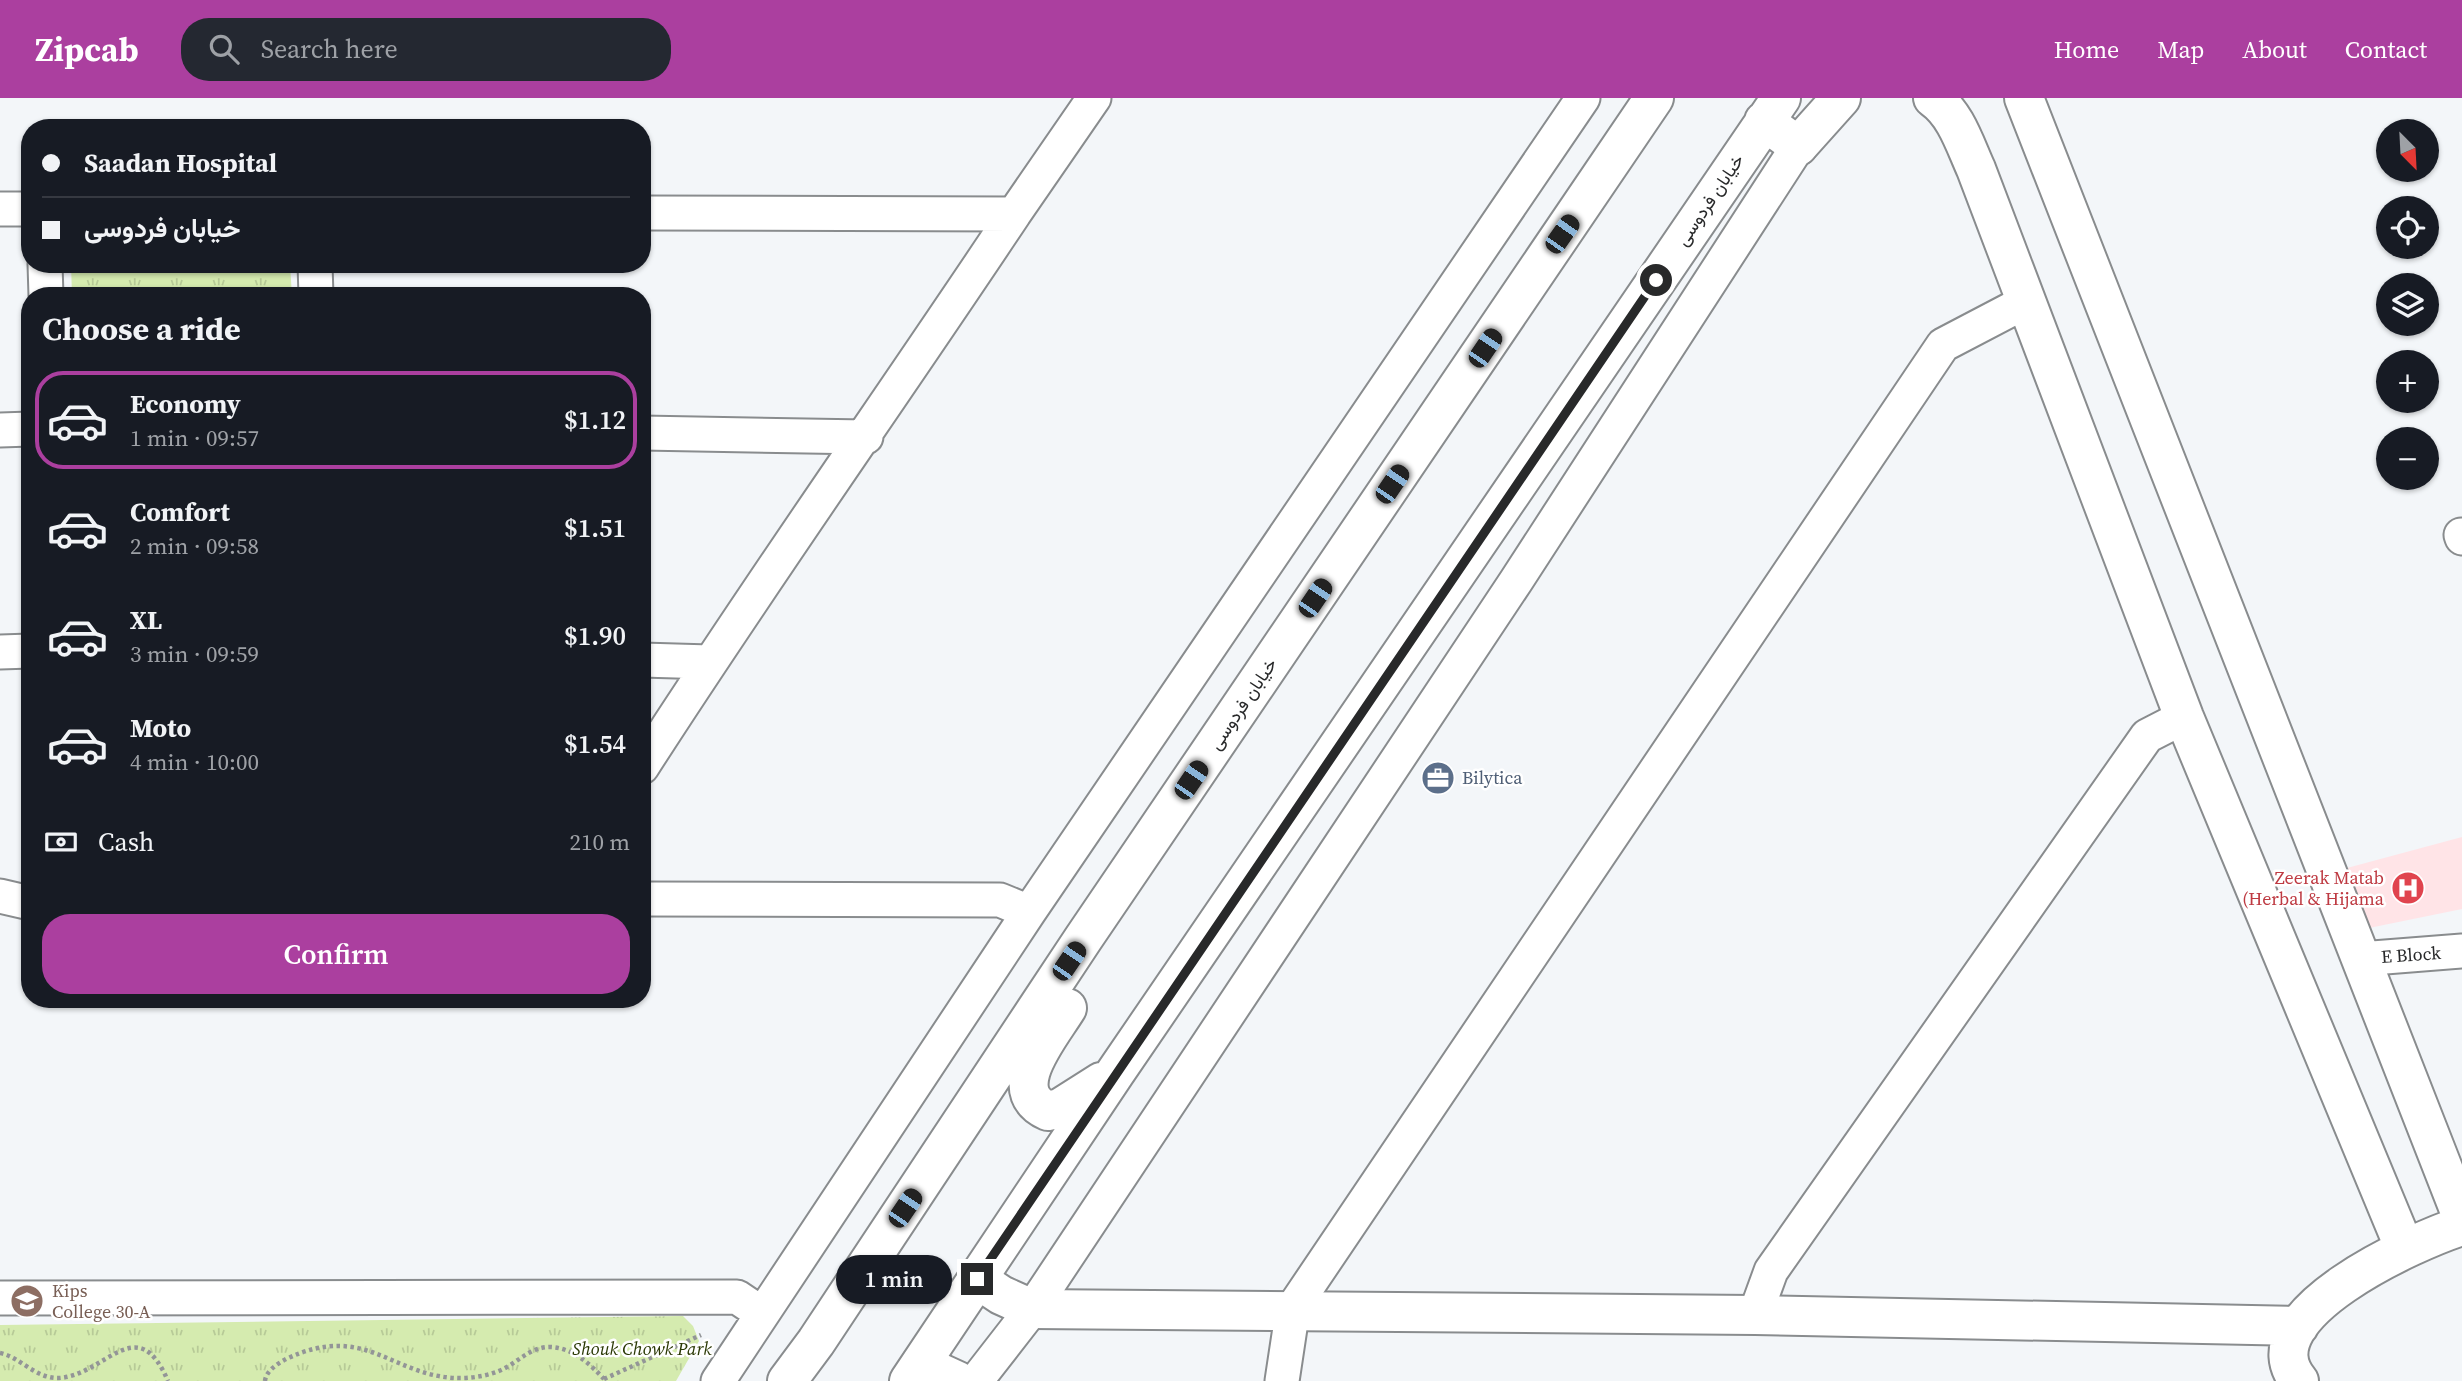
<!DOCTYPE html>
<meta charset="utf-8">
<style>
body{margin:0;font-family:"Source Serif 4",Vazirmatn,serif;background:#242831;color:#f1f3f6;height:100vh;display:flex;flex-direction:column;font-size:26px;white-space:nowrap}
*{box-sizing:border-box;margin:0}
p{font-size:23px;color:#9ea1a6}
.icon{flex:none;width:38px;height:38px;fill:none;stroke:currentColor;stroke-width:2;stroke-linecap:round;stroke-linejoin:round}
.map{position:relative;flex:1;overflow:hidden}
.panel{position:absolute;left:21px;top:189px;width:630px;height:721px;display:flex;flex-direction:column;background:#171b24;border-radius:28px;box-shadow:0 2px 5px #0004}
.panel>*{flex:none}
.top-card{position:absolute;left:21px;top:21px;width:630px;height:154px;border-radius:28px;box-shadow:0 2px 5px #0004;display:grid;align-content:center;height:154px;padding:0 21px;background:#171b24}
.needle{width:46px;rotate:156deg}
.buttons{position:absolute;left:2376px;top:21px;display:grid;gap:14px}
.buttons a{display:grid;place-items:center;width:63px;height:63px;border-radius:50%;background:#171b24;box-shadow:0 2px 5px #0004;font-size:35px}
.end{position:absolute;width:32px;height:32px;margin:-16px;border:9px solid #28292a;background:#fff;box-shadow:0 0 0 4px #fff}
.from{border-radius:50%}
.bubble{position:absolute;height:49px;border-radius:24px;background:#171b24;box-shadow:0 2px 5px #0004;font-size:23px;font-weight:600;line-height:49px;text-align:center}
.car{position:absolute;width:21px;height:42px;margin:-21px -10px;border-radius:9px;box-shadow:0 0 5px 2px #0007;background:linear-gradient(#222 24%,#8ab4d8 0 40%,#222 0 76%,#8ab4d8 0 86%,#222 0)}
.top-card b{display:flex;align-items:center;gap:24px;height:66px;font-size:26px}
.top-card b+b{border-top:2px solid #363941}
.top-card i{width:18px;height:18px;background:#f1f3f6}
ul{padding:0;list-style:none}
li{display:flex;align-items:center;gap:21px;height:98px;margin:0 14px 10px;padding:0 7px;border:4px solid transparent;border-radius:28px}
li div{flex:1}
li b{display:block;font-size:26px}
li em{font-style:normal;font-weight:600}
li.current{border-color:#ab3f9f}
li>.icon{width:63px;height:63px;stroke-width:1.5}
h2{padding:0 21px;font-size:32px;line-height:84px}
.pay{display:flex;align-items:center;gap:18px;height:77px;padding:0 21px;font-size:26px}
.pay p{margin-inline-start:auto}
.button{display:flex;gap:14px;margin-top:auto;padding:14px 21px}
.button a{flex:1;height:80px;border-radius:28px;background:#ab3f9f;color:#fff;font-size:28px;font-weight:600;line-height:80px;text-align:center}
header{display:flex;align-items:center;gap:42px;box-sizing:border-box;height:98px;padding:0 35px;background:#ab3f9f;color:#fff}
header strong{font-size:33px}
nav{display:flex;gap:38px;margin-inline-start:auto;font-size:24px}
.search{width:490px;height:63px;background:#242831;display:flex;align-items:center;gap:18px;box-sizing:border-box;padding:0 24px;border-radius:28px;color:#9ea1a6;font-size:26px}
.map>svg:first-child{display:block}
</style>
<header>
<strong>Zipcab</strong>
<div class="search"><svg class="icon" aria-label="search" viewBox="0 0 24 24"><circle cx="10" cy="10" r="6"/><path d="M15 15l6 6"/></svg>Search here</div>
<nav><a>Home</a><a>Map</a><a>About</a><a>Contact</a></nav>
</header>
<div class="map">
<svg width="2462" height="1283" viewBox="0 0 2462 1283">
<defs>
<pattern id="park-tufts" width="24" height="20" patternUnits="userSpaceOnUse" patternTransform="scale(1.75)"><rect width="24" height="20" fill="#d5ebaf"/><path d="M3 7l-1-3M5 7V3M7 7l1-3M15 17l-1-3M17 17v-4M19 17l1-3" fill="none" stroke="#b7ca97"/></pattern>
</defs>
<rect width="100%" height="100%" fill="#f3f6f9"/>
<!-- medical -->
<path fill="#ffe4e7" d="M2462,739V811L2369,830L2347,770Z"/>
<!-- park -->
<path fill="url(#park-tufts)" d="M71,166H290L292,198H72Z
M683,1218L693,1228L699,1243L676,1283H0V1227Z"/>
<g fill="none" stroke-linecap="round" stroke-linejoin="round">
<defs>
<path id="minor" d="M0,111H30
M642,115L1014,116L1094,0
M45,166L46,198
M315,166L316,198
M0,332L30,331
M642,335L866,339
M2461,437L2462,440
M0,554L30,553
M642,562L710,564
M642,669C762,482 891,301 1014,116
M0,798L30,805
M642,801L1000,802L1029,814
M2360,861L2462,853
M0,1200L737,1199L761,1215
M1755,1217L1771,1173L2147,638L2184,619
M718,1283L1029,814L1583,0
M976,1283L1032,1211L1516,483L1798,48
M1282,1283L1293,1210L1943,247L2027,203"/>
<path id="tertiary" d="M1933,0C1956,16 1965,47 1976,71L2184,619L2404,1149
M2024,0L2462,1119
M1798,48L1841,0
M977,1181L1001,1197L1032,1211L1755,1217L2299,1228
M921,1266L958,1283
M2299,1283C2244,1218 2419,1141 2462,1128"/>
<path id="primary" d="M1764,23L1798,48
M1067,910C1050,938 1002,993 1048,1013L1060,1010L1101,984
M787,1283L816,1244L1083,841L1654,0
M909,1283L1115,975L1781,0"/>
</defs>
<!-- minor casing -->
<use href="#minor" stroke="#898c8e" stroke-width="37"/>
<!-- tertiary casing -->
<use href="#tertiary" stroke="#898c8e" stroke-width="42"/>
<!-- primary casing -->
<use href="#primary" stroke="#898c8e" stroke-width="42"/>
<!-- path -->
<path stroke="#939597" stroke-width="4.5" stroke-dasharray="3.5 3.5" stroke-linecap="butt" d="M0,1255C20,1259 36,1281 59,1280C106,1277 137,1211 168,1283
M604,1281L701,1237
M265,1283C266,1273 277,1266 286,1261C369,1222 393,1283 466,1280C480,1279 495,1276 507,1269C521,1261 532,1249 550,1249C573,1250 589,1265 604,1281"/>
<!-- minor -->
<use href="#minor" stroke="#fff" stroke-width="33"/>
<!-- tertiary -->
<use href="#tertiary" stroke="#fff" stroke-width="38"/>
<!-- primary -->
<use href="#primary" stroke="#fff" stroke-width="38"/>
</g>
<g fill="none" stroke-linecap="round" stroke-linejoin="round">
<!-- route -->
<path stroke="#28292a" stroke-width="9" d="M977,1181L1656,182"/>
</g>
<!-- icons -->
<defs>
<symbol id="office-disc" viewBox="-11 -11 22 22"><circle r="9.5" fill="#5c6f8a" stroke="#fff"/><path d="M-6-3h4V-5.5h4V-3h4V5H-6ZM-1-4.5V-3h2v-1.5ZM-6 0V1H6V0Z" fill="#fff"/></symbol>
<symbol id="hospital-disc" viewBox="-11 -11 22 22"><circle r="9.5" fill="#e0444e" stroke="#fff"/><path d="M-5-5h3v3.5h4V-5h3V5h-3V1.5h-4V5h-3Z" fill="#fff"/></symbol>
<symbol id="school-disc" viewBox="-11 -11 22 22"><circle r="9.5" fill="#8d6e63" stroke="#fff"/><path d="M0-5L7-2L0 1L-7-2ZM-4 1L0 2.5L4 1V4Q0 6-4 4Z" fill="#fff"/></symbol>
</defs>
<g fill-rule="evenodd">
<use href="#office-disc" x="1419" y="661" width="38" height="38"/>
<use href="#hospital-disc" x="2389" y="771" width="38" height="38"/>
<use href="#school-disc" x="8" y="1184" width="38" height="38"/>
</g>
<g text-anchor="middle" stroke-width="5" stroke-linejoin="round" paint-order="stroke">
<!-- street labels -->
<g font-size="18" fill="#28292a" stroke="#fff">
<text transform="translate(1710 102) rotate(-56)" y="6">خیابان فردوسی</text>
<text transform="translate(1243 606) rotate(-56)" y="6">خیابان فردوسی</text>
<text transform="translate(2411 857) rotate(-4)" y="6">E Block</text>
</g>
<!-- service labels -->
<g font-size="18" fill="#4e5e75" stroke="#fff" text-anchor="start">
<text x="1462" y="686">Bilytica</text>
</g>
<!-- health labels -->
<g font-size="18" fill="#be3a42" stroke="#fff" text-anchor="end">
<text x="2384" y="786">Zeerak Matab<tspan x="2384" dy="21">(Herbal &amp; Hijama</tspan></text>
</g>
<!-- education labels -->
<g font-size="18" fill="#785e54" stroke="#fff" text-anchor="start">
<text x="52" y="1199">Kips<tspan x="52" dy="21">College 30-A</tspan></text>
</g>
<!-- park labels -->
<g font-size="18" font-style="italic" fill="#2a3804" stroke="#fff">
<text x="642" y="1257">Shouk Chowk Park</text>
</g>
</g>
</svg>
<div class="buttons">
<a><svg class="needle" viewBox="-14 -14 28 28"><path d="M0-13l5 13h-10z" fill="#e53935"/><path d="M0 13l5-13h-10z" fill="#9ea1a6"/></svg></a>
<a><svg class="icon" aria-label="locate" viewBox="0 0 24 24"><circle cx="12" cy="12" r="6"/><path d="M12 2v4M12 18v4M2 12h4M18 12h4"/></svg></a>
<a><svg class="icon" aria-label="layers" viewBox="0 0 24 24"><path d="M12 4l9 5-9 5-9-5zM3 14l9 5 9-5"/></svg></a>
<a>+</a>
<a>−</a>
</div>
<i class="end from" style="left:1656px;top:182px"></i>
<i class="end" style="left:977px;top:1181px"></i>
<div class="bubble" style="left:836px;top:1157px;width:116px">1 min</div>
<i class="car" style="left:1562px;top:136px;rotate:35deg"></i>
<i class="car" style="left:1485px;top:250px;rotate:34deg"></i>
<i class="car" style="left:1392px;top:386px;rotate:34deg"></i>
<i class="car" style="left:1315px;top:500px;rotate:34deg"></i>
<i class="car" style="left:1191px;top:682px;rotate:34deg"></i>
<i class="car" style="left:1069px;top:863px;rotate:34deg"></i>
<i class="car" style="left:905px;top:1110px;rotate:34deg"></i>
<div class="top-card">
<b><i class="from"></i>Saadan Hospital</b>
<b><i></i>خیابان فردوسی</b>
</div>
<section class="panel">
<h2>Choose a ride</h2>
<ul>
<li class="current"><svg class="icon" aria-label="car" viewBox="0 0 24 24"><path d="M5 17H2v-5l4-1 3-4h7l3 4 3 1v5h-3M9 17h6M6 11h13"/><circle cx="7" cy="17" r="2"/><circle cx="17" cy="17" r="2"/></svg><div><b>Economy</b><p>1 min · 09:57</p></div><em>$1.12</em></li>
<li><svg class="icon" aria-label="car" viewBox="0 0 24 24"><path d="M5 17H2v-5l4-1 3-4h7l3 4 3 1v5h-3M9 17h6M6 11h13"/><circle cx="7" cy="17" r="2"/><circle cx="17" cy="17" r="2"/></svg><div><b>Comfort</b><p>2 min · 09:58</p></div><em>$1.51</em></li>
<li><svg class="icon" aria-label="car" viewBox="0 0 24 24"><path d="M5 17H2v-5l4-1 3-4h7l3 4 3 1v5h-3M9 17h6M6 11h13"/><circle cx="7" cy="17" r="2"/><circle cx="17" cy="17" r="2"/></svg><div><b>XL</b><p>3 min · 09:59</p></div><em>$1.90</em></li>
<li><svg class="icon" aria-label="car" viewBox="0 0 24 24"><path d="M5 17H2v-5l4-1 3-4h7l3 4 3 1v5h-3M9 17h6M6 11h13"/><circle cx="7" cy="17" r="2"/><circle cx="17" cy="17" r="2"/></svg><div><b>Moto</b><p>4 min · 10:00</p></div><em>$1.54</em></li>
</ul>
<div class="pay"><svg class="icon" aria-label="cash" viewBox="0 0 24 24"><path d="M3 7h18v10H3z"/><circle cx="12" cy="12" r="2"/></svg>Cash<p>210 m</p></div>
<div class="button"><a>Confirm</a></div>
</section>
</div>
